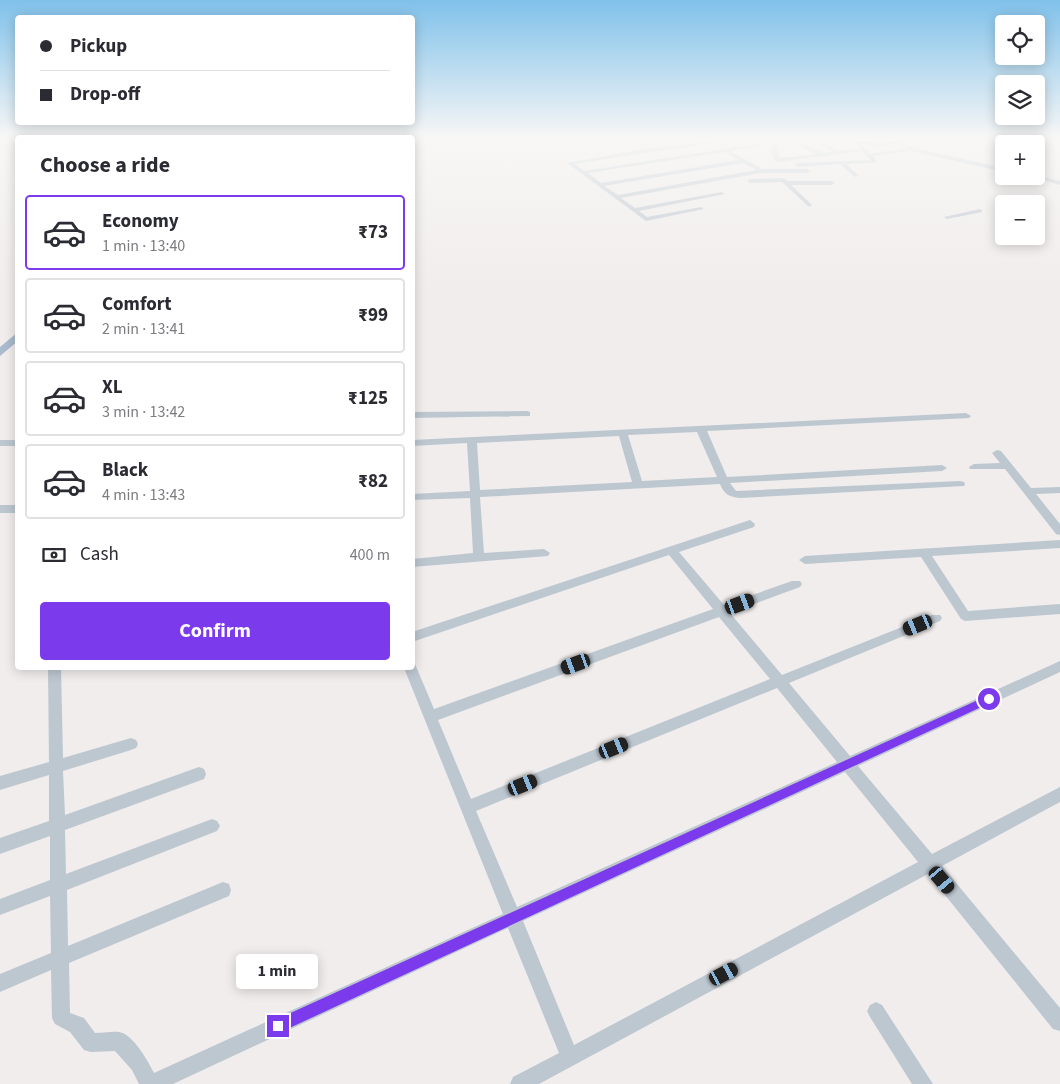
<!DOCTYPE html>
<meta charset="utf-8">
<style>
body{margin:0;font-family:"Source Sans 3",sans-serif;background:#f7f7f7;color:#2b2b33;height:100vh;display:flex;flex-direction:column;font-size:19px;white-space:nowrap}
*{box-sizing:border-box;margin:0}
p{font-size:16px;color:#7c7c81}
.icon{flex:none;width:28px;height:28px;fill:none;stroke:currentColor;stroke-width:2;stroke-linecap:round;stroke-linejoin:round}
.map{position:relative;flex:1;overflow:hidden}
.drawer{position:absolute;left:15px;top:135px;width:400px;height:535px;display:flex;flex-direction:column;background:#fff;border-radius:5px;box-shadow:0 2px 12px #0003}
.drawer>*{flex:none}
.hud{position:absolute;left:15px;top:15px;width:400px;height:110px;border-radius:5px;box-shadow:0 2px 12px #0003;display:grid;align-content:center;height:110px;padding:0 25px;background:#fff}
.tools{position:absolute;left:995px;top:15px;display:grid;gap:10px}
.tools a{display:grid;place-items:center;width:50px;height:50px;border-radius:5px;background:#fff;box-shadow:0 2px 12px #0003;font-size:25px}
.end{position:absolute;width:22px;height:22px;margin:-11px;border:6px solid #7c3aed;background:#fff;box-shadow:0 0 0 2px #fff}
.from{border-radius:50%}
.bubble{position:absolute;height:35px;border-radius:5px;background:#fff;box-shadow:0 2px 12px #0003;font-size:16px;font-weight:700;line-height:35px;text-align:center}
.car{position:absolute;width:15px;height:30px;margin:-15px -8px;border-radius:6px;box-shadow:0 0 4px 1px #0007;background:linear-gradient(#222 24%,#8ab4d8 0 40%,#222 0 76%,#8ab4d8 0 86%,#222 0)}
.hud b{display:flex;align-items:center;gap:18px;height:48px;font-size:19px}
.hud b+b{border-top:1px solid #e1e1e2}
.hud i{width:12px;height:12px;background:#2b2b33}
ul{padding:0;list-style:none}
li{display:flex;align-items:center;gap:15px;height:75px;margin:0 10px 8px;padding:0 15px;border:2px solid #e1e1e2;border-radius:5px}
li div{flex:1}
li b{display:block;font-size:19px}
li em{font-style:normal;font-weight:700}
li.active{border-color:#7c3aed}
li>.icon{width:45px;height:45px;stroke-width:1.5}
h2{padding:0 25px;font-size:22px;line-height:60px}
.pay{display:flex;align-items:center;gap:12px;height:55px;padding:0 25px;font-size:19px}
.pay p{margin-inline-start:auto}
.cta{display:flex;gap:10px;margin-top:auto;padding:10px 25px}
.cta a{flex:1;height:58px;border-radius:5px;background:#7c3aed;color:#fff;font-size:20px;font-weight:700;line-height:58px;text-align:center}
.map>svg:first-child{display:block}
</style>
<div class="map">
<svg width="1060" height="1084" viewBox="0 0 1060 1084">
<rect width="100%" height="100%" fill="#f0edec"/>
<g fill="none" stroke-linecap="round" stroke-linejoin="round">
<!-- minor -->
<path fill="#bdc7d0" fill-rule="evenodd" d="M717,138H721L725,142L649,152L575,164L584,171L756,144L759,142L757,138H761L765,142L760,146L730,151L762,169H807L810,171L807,173H761L621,198L635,208L722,192L725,194L639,211L647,217L701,207L704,209L646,221L567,163L649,148L718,141ZM724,152L739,160L601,183L588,173ZM743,163L756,170L618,195L604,186Z
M765,138H771L777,145L779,158L816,154L800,146L802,143L823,153L833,151L810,138H815L839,151L860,148L855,143L859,141L857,138L879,143L899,139L930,138L928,140L904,142L914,148L1004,168V172L911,151L873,156L877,161L874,163L846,164L858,175L855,177L840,164L798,167L795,165L798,163L870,160L862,151L777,162L774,160L771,145ZM861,143L879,147L898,143L907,148L870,154Z
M787,138H802L788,141L785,139Z
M1036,175L1060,181V185L1031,176Z
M784,178L788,181H832L835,183L832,185H791L811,204L812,205L809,207L782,182L750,183L747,181L750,179Z
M980,209L982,210V212L947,219L944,217Z
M527,411L530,412V416L412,418V412Z
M966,413L971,416L969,418L707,431L727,477L942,465L947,468L942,471L730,483L736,491L960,481L964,482L965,484L964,486L740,498C729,497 724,494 720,484L480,497L484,553L544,549L550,553L548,556L412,567V559L473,553L470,498L412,500V494L470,491L467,443L412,446V440ZM697,432L717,477L642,481L628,435ZM619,436L632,482L480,490L477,443Z
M0,440H18V446H0Z
M997,450L1001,451L1031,488L1060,487V493L1036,494L1060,524V535L1056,534L1005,469H970L969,467L974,464L1000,463L992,453Z
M0,505H18V513H0Z
M750,520L755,524L754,527L679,552L724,605L792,581H800L802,584L800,587L730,613L782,675L932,615H940L942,618L940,621L789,683L850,756L1060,661V672L858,766L932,854L1060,787V802L942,866L1060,1008V1031L1053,1029L928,874L539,1084H510L513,1077L559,1053L508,928L173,1084H139L132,1070L115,1051L91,1052L84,1050L70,1032L55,1024L52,1018L51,970L0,992V974L51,953L50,896L0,915V899L50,880V836L0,854V838L49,821V775L0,790V776L49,762L48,668H61L63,758L131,738L136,740L138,744L136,748L131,750L63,771L65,815L199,767L204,769L206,774L204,779L65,830L66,874L212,819L217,821L220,826L217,831L67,890L68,946L223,882L229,884L231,890L229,896L69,963L70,1013L84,1018L95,1033C102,1033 112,1031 119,1032C133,1034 148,1061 154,1073L503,914L404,668H412V664H415L434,709L713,609L669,555L412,642V632ZM719,617L770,679L471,799L438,720ZM777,688L837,762L517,907L476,811ZM845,772L918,862L574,1045L523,921Z
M1060,540V548L932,556L968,611L1060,604V614L965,621L961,619L921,557L805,564L799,560L805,556Z
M876,1002L882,1005L933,1084H912L870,1017L867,1011L870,1005Z"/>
<!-- major -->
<path fill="#abbbcd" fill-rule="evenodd" d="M18,332V341L0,356V347Z"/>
</g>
<!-- sky -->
<linearGradient id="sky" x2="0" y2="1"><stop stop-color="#80c1ea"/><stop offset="0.48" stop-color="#f8f7f6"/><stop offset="1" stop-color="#f8f7f6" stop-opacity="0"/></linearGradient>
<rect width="1060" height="289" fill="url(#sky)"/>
<!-- route -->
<path fill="#7c3aed" d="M989,695L994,699L992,702L283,1031L278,1033L273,1031L271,1026L273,1021Z"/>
</svg>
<div class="tools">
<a><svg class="icon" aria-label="locate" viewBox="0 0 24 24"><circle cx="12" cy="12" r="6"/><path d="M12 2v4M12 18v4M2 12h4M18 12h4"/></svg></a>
<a><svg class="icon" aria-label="layers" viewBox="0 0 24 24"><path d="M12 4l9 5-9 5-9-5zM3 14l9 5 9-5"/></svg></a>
<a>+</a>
<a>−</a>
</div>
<i class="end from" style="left:989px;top:699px"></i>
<i class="end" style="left:278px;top:1026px"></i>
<div class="bubble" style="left:236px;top:954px;width:82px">1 min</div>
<i class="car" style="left:740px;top:604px;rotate:70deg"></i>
<i class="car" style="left:918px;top:625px;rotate:248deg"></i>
<i class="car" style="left:576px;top:664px;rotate:250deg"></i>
<i class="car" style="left:614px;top:748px;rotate:68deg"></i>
<i class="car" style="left:523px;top:785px;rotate:68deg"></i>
<i class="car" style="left:942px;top:880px;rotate:140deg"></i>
<i class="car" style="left:724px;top:974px;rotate:62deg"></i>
<div class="hud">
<b><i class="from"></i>Pickup</b>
<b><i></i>Drop-off</b>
</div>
<section class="drawer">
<h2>Choose a ride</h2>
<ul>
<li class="active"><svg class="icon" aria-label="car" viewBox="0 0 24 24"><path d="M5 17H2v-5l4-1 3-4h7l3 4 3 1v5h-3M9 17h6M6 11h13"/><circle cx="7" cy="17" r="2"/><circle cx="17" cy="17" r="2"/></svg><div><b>Economy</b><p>1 min · 13:40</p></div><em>₹73</em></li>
<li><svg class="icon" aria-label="car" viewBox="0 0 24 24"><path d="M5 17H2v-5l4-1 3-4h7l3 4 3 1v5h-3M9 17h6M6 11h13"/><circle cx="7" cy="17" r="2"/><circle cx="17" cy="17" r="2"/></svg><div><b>Comfort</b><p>2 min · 13:41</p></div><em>₹99</em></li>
<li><svg class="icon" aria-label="car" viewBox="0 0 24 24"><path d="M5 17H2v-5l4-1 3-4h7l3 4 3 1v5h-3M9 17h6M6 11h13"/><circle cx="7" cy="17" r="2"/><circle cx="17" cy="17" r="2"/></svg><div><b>XL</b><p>3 min · 13:42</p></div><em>₹125</em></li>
<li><svg class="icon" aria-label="car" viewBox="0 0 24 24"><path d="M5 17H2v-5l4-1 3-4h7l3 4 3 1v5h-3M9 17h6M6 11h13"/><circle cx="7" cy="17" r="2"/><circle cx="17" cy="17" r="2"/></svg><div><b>Black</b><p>4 min · 13:43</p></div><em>₹82</em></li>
</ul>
<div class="pay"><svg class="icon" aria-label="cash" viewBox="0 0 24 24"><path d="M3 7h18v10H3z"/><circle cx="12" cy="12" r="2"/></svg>Cash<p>400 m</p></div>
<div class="cta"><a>Confirm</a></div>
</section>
</div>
